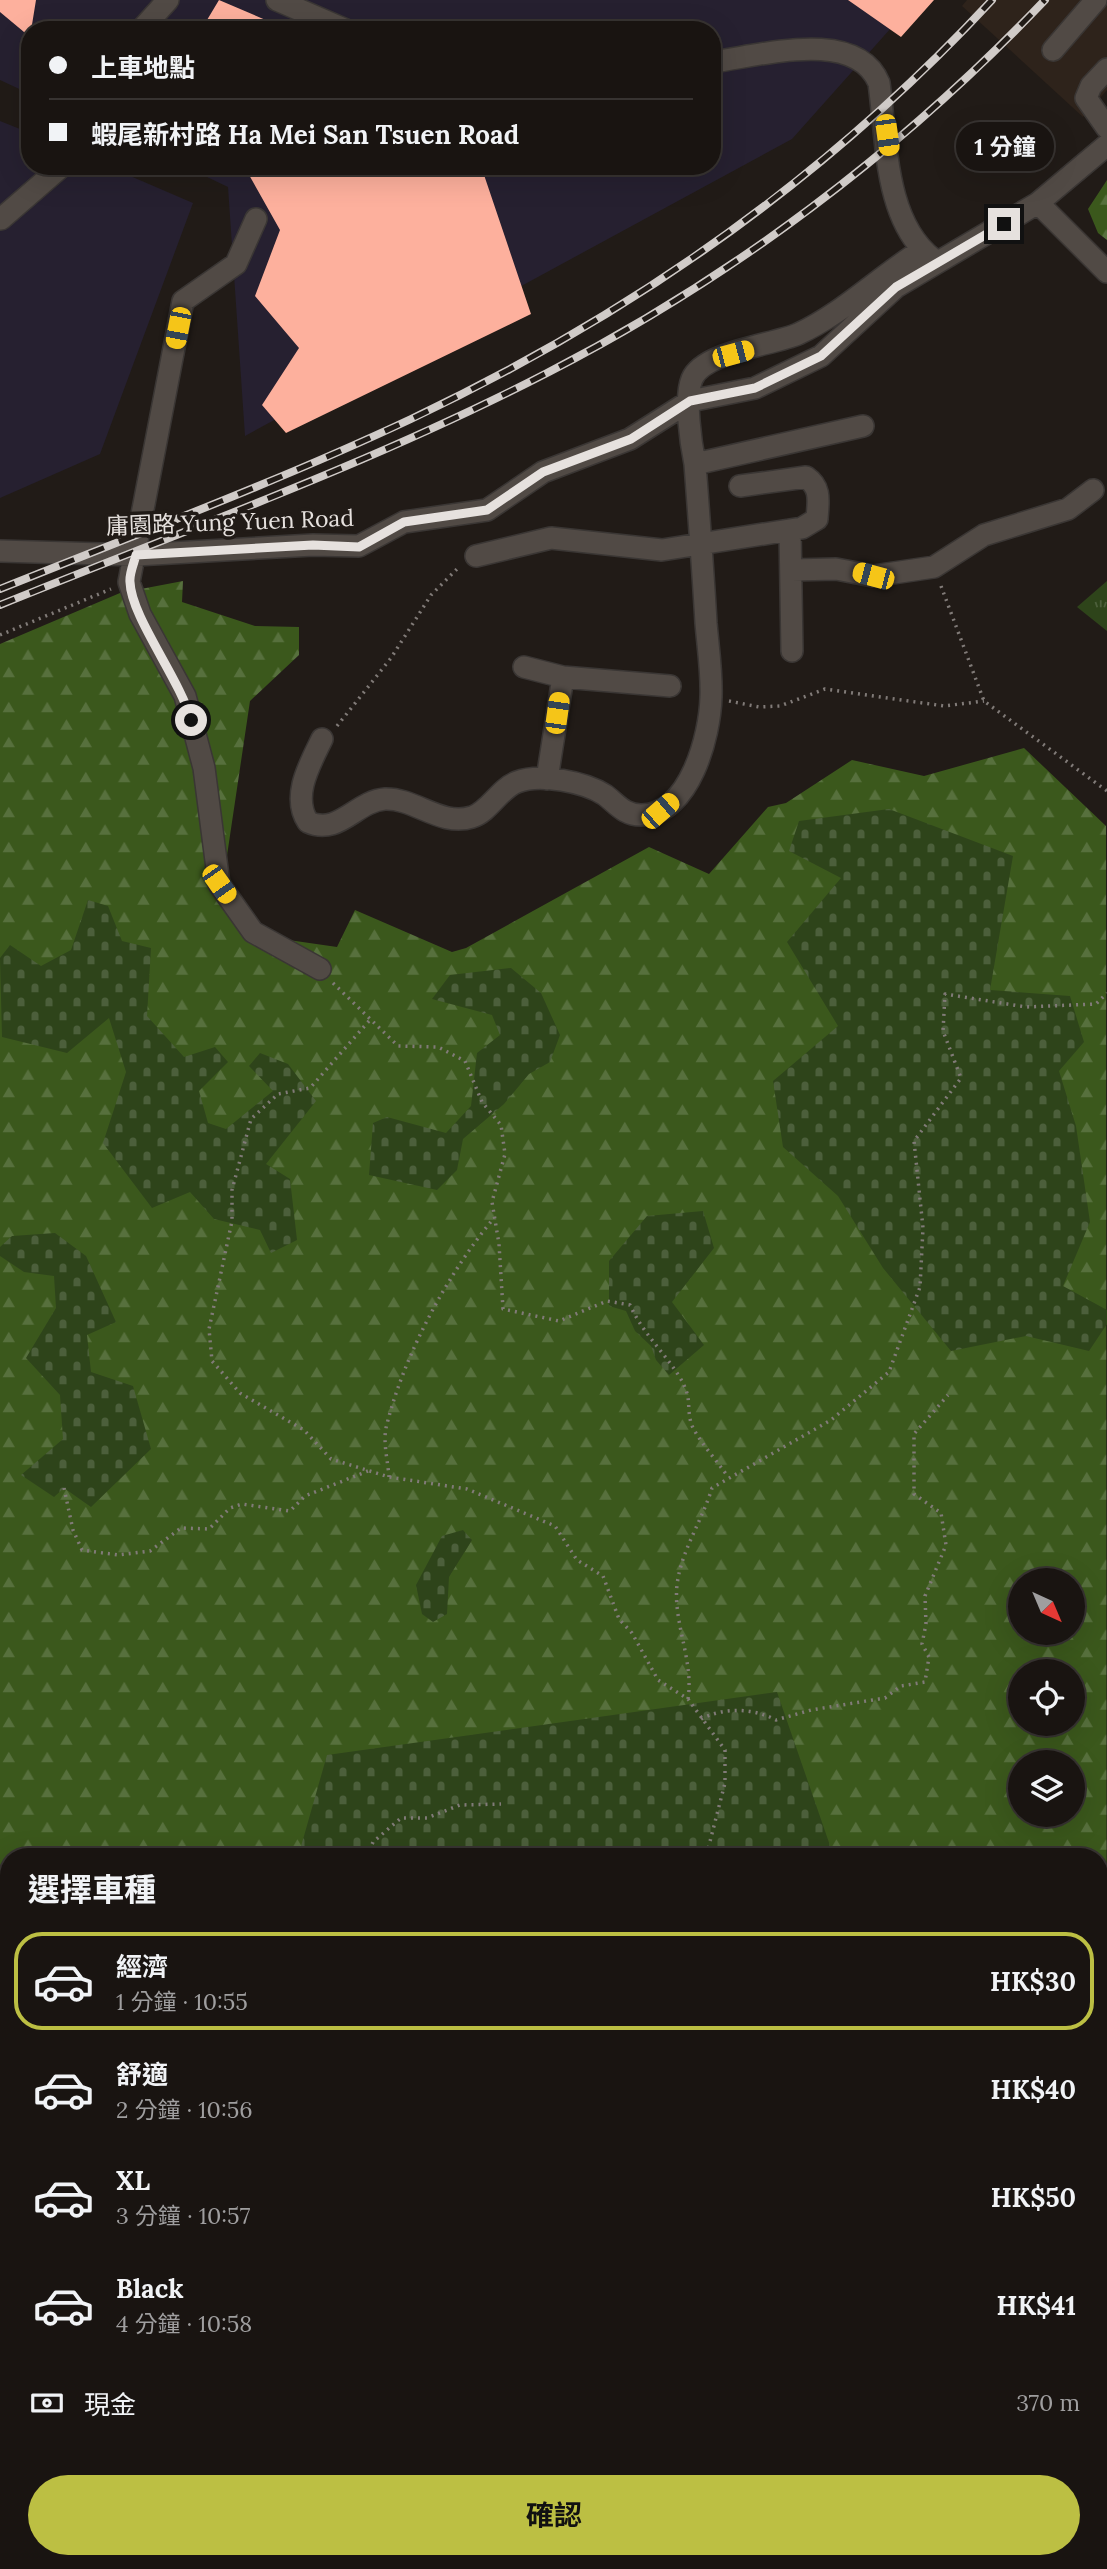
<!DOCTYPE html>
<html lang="zh-TW">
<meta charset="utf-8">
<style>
body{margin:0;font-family:Lora,"Noto Sans TC",serif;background:#26211f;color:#f1f3f6;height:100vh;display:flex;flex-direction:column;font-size:26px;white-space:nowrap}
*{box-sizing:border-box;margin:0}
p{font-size:23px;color:#9f9e9f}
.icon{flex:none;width:38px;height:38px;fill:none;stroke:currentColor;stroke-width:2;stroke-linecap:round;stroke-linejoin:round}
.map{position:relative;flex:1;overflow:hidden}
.details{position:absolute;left:0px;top:1848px;width:1108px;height:721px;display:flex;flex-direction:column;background:#191411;border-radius:28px 28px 0 0;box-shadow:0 7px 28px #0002,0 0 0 2px #373331}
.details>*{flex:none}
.banner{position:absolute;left:21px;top:21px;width:700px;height:154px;border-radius:28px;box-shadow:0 7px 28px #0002,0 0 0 2px #373331;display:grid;align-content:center;height:154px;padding:0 28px;background:#191411}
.needle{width:46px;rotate:136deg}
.controls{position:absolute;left:1008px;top:1568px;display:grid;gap:14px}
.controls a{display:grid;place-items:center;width:77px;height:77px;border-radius:50%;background:#191411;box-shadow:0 7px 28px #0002,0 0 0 2px #373331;font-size:35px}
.end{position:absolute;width:32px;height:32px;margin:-16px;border:9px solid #e6e1de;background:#111;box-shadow:0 0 0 4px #111}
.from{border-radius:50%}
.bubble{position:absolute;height:49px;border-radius:24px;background:#191411;box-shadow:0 7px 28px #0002,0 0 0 2px #373331;font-size:23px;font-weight:700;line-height:49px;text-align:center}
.car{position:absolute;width:21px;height:42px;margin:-21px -10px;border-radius:9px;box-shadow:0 0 5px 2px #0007;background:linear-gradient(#f5c518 24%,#345 0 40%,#f5c518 0 76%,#345 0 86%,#f5c518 0)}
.banner b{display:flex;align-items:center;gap:24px;height:66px;font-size:26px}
.banner b+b{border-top:2px solid #373331}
.banner i{width:18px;height:18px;background:#f1f3f6}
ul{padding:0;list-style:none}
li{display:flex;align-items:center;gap:21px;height:98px;margin:0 14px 10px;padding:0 14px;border:4px solid transparent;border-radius:28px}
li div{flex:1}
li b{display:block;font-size:26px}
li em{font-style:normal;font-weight:700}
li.selected{border-color:#bcbf43}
li>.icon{width:63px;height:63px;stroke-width:1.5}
h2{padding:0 28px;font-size:32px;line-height:84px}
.pay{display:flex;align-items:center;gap:18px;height:77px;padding:0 28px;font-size:26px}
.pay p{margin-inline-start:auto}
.button{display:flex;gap:14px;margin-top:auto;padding:14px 28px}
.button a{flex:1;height:80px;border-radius:42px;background:#bcbf43;color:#111;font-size:28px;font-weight:700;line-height:80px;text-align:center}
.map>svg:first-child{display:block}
</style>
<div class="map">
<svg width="1107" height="2569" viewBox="0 0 1107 2569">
<defs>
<pattern id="grass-tufts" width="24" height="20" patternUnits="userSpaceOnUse" patternTransform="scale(1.75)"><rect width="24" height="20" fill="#2e441a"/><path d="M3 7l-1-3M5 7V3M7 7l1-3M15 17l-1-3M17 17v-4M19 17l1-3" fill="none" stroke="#4c5f3b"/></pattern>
<pattern id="forest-firs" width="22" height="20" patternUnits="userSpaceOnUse" patternTransform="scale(1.75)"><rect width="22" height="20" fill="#3b581c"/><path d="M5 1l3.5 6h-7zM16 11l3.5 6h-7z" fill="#57703d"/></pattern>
<pattern id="cemetery-stones" width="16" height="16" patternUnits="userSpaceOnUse" patternTransform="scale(1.75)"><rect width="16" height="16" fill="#2e441a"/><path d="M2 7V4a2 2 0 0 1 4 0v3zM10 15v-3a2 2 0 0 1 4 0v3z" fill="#4c5f3b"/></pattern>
</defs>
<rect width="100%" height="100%" fill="#211b17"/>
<!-- industrial -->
<path fill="#262030" d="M0,0H916L792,139L245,436L228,187L184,166H712V30H30V94L0,80Z
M0,121L30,133V166H107L193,203L100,454L0,498Z"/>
<!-- built -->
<path fill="#2e231b" d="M967,0H1107V90L1083,117L962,6Z"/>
<!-- grass -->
<path fill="url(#grass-tufts)" d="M1107,581V631L1077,607Z"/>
<!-- forest -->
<path fill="url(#forest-firs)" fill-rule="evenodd" d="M1107,180V240L1098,233L1088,209Z
M183,581L182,602L255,626L299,627V655L250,701L225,869L248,913L240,933L337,947L355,910L452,952L466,948L649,847L709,874L768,807L786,803L852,760L924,776L1024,748L1106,826L1107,2569H0V644L120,593ZM1020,1580H1073V1633H1020ZM1020,1671H1073V1724H1020ZM1020,1762H1073V1815H1020ZM9,1857H1099V2560H9Z"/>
<!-- cemetery -->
<path fill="url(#cemetery-stones)" d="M889,809L1013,856L990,990L1070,996L1084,1042L1059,1071L1076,1126L1090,1222L1063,1286L1107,1310V1324L1089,1351L1026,1336L951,1351L883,1268L838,1196L783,1147L773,1081L838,1026L787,942L841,878L789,851L799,821Z
M88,900L108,906L122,941L151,948L147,1016L184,1057L215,1047L228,1062L199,1091L208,1123L226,1129L273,1091L249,1066L260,1053L288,1064L316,1101L266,1164L290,1179L297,1240L271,1253L260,1230L214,1219L190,1192L152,1208L103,1143L126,1072L109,1018L67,1053L2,1037L0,958L10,945L41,966L71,950Z
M511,968L541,993L560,1035L550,1062L529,1074L504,1104L463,1139L457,1170L437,1190L369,1175L373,1123L387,1117L446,1133L471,1106L477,1053L500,1035L492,1015L432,999L450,975Z
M703,1211L714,1248L672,1302L704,1345L669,1375L656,1360L651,1346L635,1331L626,1311L609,1306V1261L647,1216Z
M55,1233L86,1256L116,1322L87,1335L91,1372L133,1386L151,1449L91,1507L64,1488L54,1497L21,1475L63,1439L60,1395L26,1358L56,1308L54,1276L24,1272L0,1256V1247L12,1236Z
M463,1530L472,1540L449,1577L447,1614L433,1622L422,1614L416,1585L442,1536Z
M777,1692L834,1857H298L327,1755Z"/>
<!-- building -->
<path fill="#fdb09d" d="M0,0H36L30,37L0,12Z
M219,0L289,30H201Z
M848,0H934L901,37Z
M244,166H481L531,314L286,433L262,405L299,348L255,296L280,230Z"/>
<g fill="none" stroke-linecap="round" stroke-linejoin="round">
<defs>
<path id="minor" d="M277,0L346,30
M141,30L168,0
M1053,50L1096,0
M712,62C760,56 856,27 879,83C887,141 884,221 933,259
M1107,69L1091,86L1086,98L1107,128
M1038,203L1107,272
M1,219L62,166
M256,219L236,264L183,301L129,582L140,614L185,696L204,768L219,884L253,932L320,969
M695,464L863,426
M790,530L792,651
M0,551L136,555L313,545L359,546L404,522L487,510L543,472L630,439L690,401L755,388L821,356L896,287L1038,203L1107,145
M476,556L551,538L662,550L802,528L817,519C818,502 822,488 806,477L740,486
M792,570L836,569L873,576L934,567L984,535L1068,509L1093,490
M524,667L563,677L670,686
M322,739C310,764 291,796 308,822C339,836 356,801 385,799C415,798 441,827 472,817C489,812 499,789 517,782C540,773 585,782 605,795C617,804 624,815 641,815C690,815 710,735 711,697C712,673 708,647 706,623C703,570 699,517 695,464C691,444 684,398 692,379C703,352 772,345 798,334C842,314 880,276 922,250
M547,779L563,677"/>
</defs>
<!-- minor casing -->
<use href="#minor" stroke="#3a3634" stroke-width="24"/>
<!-- path -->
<path stroke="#817b78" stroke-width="3.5" stroke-dasharray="2 5" stroke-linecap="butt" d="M941,586L984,701L1107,791
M0,635L111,589
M729,701L759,707L780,706L825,689L944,706L984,701
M337,726L391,658L431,595L459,567
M333,983L398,1046L438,1047L465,1061L482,1102L501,1125L505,1154L492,1202L499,1244L503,1309L559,1321L607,1301L630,1305C642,1332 663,1351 679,1376C693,1399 686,1403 691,1423C696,1438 719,1463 728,1477
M369,1021L310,1088L278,1094L251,1119L232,1190V1221L209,1329L212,1361L240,1393L304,1430L331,1459L389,1477L467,1489L555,1526L577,1560L603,1576L619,1619L632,1633L658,1680L688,1699L725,1750V1783L706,1857
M389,1477C388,1462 383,1443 386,1428C403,1357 447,1274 494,1218
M64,1488L73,1530L82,1550L118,1555L150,1551L181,1528L209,1529L230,1508L242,1504L290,1511L305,1496L368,1471
M688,1699C694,1661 673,1623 677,1585C681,1551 702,1521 712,1488L831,1420L889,1372L920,1287L923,1228L914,1141L961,1078L943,1031L945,994L1026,1007L1096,1004L1107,993
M701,1719C724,1707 753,1708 776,1720L811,1710L885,1698L901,1686L925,1682L929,1657L922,1644L926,1624L925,1596L946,1545L941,1513L914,1494V1434L948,1395
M367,1857L373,1842L401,1818H427L460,1805L501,1804
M0,2113L9,2116
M0,2141L9,2150
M0,2209L9,2200
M1099,2488L1107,2492
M745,2560L750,2569
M1016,2560L1032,2569
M711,2569L712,2560
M1073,2569L1079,2560"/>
<!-- minor -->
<use href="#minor" stroke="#514a45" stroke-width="21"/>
<defs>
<path id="rail" d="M0,589C137,534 277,482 411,419C629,316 828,177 992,0
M0,605C183,531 370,464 547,373C732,278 901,151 1045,0"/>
</defs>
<!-- rail casing -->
<use href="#rail" stroke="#d0cbc8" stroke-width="8"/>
<!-- rail -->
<use href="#rail" stroke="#211b17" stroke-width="5" stroke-dasharray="16" stroke-linecap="butt"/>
</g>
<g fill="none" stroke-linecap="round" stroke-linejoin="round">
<!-- route -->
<path stroke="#e6e1de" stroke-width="9" d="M191,720C180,679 131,617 130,582C129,574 134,563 136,555L313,545L359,547L404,522L487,510L543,472L631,439L690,401L755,388L821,356L896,287L1004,224"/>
</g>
<g text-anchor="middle" stroke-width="7" stroke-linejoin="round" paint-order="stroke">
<!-- street labels -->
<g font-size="23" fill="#e6e1de" stroke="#211b17">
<text transform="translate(230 522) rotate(-2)" y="8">庸園路 Yung Yuen Road</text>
</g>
</g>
</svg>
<div class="controls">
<a><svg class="needle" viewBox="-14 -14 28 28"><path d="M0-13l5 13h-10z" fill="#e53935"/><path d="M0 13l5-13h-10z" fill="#9f9e9f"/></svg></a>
<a><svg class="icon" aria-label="locate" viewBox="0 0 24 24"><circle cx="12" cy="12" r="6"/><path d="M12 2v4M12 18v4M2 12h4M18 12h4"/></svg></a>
<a><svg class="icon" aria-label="layers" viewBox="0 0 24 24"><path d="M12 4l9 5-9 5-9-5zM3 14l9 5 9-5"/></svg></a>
</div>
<i class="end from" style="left:191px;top:720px"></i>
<i class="end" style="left:1004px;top:224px"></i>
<div class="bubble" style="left:956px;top:122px;width:98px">1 分鐘</div>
<i class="car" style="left:887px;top:135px;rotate:172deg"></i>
<i class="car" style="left:178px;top:328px;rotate:191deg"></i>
<i class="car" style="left:733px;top:354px;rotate:75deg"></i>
<i class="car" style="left:873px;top:576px;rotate:285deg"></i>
<i class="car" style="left:557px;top:713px;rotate:8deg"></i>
<i class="car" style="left:660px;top:811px;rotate:49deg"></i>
<i class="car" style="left:219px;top:884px;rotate:145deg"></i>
<div class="banner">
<b><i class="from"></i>上車地點</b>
<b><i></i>蝦尾新村路 Ha Mei San Tsuen Road</b>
</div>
<section class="details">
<h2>選擇車種</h2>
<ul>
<li class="selected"><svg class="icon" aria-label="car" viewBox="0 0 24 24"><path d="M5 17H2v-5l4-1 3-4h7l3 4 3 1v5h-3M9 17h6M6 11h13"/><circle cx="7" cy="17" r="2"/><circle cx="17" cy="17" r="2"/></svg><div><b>經濟</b><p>1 分鐘 · 10:55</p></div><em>HK$30</em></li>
<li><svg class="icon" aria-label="car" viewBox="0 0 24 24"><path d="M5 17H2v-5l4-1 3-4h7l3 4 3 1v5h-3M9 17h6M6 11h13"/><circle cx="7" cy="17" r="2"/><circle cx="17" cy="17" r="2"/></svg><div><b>舒適</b><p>2 分鐘 · 10:56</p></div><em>HK$40</em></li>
<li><svg class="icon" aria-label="car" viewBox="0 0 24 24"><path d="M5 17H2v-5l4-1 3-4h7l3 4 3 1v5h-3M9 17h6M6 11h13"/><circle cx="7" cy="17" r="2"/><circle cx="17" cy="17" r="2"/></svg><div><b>XL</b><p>3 分鐘 · 10:57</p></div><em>HK$50</em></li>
<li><svg class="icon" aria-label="car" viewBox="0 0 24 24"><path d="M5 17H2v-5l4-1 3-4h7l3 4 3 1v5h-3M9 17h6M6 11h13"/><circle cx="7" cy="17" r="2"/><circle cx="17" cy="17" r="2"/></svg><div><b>Black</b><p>4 分鐘 · 10:58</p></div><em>HK$41</em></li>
</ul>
<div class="pay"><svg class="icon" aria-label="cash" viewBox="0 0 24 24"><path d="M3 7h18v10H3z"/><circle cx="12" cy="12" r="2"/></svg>現金<p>370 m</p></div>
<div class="button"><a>確認</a></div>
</section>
</div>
